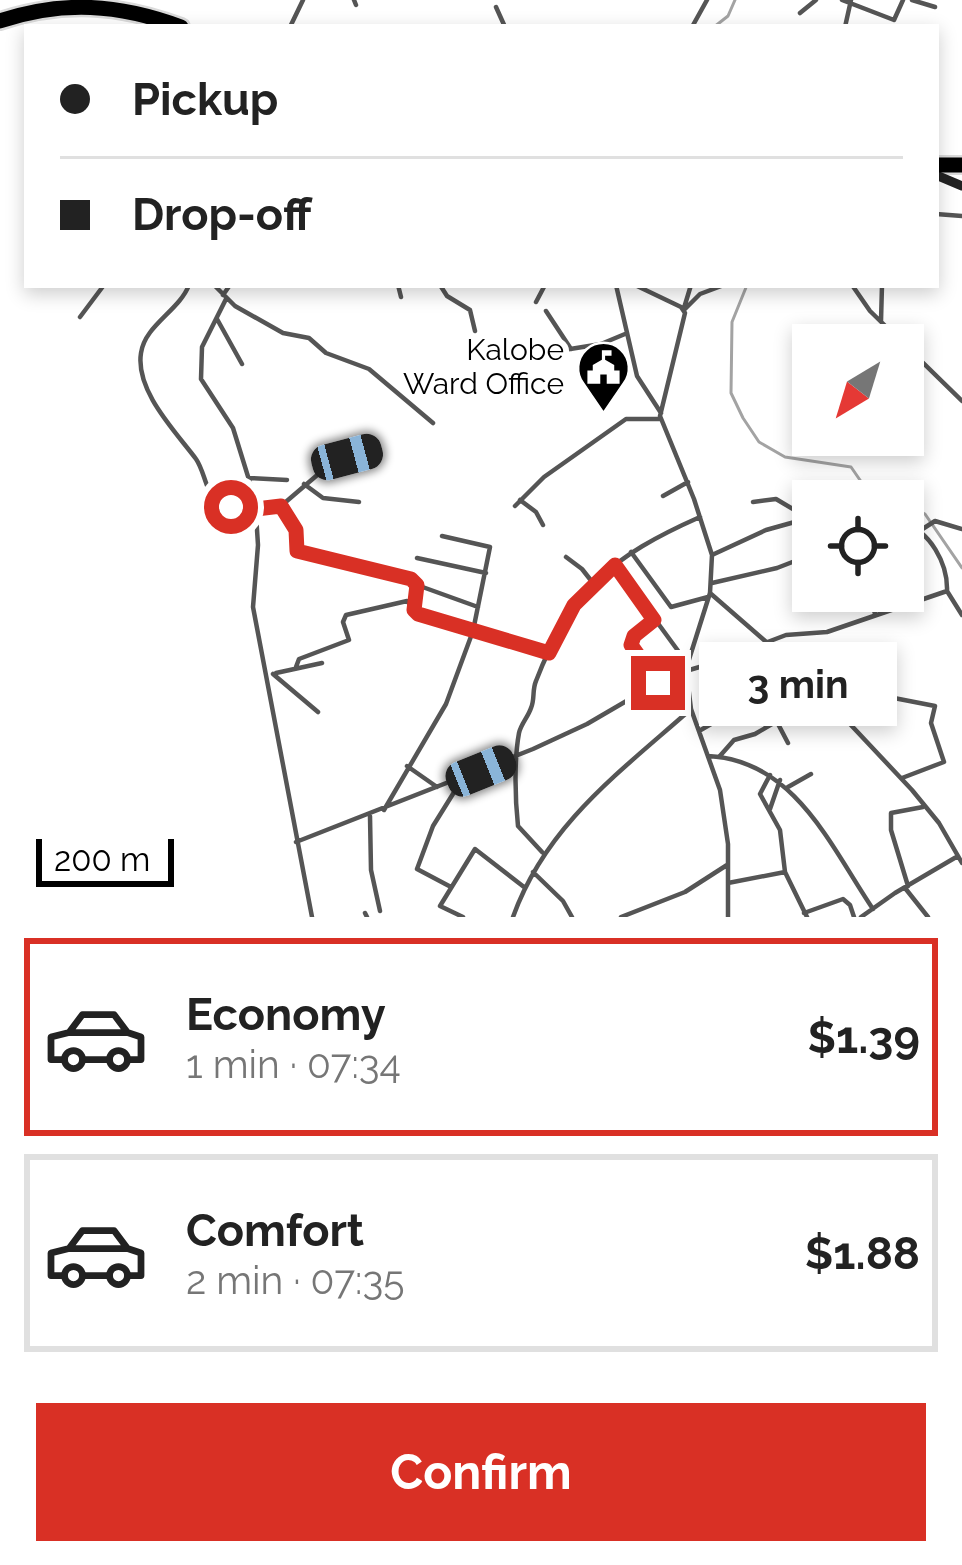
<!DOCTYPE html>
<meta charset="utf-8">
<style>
body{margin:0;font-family:Raleway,sans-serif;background:#f2f2f2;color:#222;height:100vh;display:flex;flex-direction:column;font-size:45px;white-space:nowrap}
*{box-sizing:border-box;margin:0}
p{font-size:39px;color:#767676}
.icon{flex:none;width:66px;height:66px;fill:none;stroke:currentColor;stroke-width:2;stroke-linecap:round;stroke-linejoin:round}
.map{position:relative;height:917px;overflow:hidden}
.drawer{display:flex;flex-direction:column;background:#fff;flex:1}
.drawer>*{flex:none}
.guide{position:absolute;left:24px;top:24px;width:915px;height:264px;border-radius:0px;box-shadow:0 6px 18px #0003;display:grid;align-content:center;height:264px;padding:0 36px;background:#fff}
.needle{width:78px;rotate:218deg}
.controls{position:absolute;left:792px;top:324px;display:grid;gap:24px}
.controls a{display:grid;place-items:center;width:132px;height:132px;border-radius:0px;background:#fff;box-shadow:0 6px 18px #0003;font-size:60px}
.scale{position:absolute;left:36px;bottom:30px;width:138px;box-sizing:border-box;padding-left:12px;border:6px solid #000;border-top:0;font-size:33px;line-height:42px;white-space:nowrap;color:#000;-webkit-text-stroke:9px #fff;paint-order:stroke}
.end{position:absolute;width:54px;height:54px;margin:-27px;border:15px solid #d93025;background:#fff;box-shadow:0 0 0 6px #fff}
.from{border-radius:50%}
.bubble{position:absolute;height:84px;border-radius:0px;background:#fff;box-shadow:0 6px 18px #0003;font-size:39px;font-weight:700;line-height:84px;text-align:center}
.car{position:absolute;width:36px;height:72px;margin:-36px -18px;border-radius:15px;box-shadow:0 0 9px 3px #0007;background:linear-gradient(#222 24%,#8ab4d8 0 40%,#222 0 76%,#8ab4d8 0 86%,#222 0)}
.guide b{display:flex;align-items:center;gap:42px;height:114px;font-size:45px}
.guide b+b{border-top:3px solid #e0e0e0}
.guide i{width:30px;height:30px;background:#222}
ul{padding:21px 0 0;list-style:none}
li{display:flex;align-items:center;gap:36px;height:198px;margin:0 24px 18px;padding:0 12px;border:6px solid #e0e0e0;border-radius:0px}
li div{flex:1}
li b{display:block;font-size:45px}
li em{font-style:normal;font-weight:700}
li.active{border-color:#d93025}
li>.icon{width:108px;height:108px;stroke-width:1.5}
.cta{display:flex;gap:24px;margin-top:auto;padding:24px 36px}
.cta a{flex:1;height:138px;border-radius:0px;background:#d93025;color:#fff;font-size:48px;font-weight:700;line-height:138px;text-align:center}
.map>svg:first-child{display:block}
</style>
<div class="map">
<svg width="962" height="917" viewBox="0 0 962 917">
<rect width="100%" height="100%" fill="#fff"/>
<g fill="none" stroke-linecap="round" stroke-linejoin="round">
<!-- stream -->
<path stroke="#a3a3a3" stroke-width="3" d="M714,27L728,16L735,0
M747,285L732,322L731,393L743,418L759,442L785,457L851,467L871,496L894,501
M903,503L925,514L962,568"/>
<defs>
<path id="highway" d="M0,21C63,0 119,4 181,27
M936,165H962"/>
</defs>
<!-- highway casing -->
<use href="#highway" stroke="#dbdbdb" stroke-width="20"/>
<!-- street -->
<path stroke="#555" stroke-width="4.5" d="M354,0L356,5
M842,0L894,20L903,0
M912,0L935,7
M496,7L505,27
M800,13L816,0
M290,27L303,0
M692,27L707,0
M845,27L851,0
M936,214L962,216
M189,285C179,311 145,325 141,353C135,391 176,432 196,459C205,472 205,491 217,501C231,515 263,507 281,506L294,524L297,551L411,579L417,585L414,610L418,615L549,653
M214,285L235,306L283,333L309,338L326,353L369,369L433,423
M398,285L401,297
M440,285L447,296L470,310L475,331
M616,285L637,376L661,413
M635,285L681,307L685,313L660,416L694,499L712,555L710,593L686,669L691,709L720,790L728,844V917
M852,285L870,311L962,401
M223,295L230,285
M226,299L202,347L201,379L233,428L255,499L258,545L253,607L312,917
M536,302L545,285
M684,308L691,285
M684,310L700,294L724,285
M546,311L571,349
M80,317L104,285
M217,319L242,364
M881,321L882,285
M558,351L601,344L625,334
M249,478L287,480
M304,484L323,498L359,502
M663,496L688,482
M520,500L536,512L543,525
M753,502L776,499L813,521
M281,506L329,465L373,450
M515,506L544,477L626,419H661
M921,530L935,521L962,529
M631,552L671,607L708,597
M712,555L766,530L809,518
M566,557L582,569L593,583
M417,558L486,573
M616,566L687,663
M712,583L777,568L813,554
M417,585L478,607
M869,591L875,614
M947,591L962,615
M710,593L803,674L912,790L939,823L962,863
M654,620L634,636L631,645L658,683
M765,643L786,635L827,632L947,591C948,564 930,530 903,524
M296,667L299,659L349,640L343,622L346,615L407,601L413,608
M686,671L767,647
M276,673L322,663
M273,674L318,712
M831,705L841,693L858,691L935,706L931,723L944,762L902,778
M777,722L788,743
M699,731L725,716
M708,756C795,760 831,847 873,909
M719,757L734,740L755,734L820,696
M407,766L437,787
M770,775L760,794L780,830L785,872L807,917
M788,787L811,774
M770,809L780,780
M384,810L446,704L473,631L490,547L442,536
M370,816L371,870L380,911
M296,842L533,749L587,724L683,668
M542,852L518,826C515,798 514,760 519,733C521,724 528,717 531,708C535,699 532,690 536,681C571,590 612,556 700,517
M533,872L563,901L572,917
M728,883L785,872
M908,886L891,830V813L923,807
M451,887L417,869L433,826L461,781
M905,888L928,917
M365,913L367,917
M804,913L843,899L850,905L854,917
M463,917L440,906L475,849L524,887
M513,917C546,825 620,772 691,709
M621,917L685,892L727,865
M861,917L895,893L958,856"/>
<!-- secondary -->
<path stroke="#222" stroke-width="9" d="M936,175L962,186"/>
<!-- highway -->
<use href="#highway" stroke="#000" stroke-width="15"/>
</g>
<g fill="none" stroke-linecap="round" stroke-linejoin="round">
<!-- route -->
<path stroke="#d93025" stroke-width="15" d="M231,507L256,509L281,506L296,530L297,551L411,579L417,585L414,610L418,614L549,653L574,605L615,565L654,620L634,636L631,645L658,683"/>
</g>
<!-- icons -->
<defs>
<symbol id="civic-pin" viewBox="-11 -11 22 30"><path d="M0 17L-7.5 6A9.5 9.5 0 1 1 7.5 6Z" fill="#000" stroke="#fff"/><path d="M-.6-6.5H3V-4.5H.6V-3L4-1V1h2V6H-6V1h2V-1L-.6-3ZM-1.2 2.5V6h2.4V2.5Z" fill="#fff"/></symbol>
</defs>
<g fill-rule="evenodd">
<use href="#civic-pin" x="574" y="338" width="59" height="81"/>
</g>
<g text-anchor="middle" stroke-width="12" stroke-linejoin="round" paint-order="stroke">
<!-- poi labels -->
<g font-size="30" fill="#000" stroke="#fff" text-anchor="end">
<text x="564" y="360">Kalobe<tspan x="564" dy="34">Ward Office</tspan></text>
</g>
</g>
</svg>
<div class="controls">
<a><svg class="needle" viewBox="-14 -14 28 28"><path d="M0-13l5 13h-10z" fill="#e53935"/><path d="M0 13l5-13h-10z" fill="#767676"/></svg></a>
<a><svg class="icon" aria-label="locate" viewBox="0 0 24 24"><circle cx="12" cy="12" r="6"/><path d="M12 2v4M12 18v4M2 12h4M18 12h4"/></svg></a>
</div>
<div class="scale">200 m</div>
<i class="end from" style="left:231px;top:507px"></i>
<i class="end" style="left:658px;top:683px"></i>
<div class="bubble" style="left:699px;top:642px;width:198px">3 min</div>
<i class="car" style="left:347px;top:457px;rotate:75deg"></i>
<i class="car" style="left:481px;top:771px;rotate:68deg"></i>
<div class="guide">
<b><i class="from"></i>Pickup</b>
<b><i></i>Drop-off</b>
</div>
</div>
<section class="drawer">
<ul>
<li class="active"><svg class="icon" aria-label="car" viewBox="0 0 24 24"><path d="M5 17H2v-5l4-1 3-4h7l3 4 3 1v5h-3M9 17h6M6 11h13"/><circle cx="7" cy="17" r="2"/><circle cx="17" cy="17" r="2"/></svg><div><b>Economy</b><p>1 min · 07:34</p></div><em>$1.39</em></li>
<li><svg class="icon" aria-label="car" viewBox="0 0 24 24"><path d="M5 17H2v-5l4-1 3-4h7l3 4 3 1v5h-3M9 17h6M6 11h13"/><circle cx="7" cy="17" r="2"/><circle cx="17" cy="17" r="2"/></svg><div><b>Comfort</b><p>2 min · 07:35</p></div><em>$1.88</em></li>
</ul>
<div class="cta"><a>Confirm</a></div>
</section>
